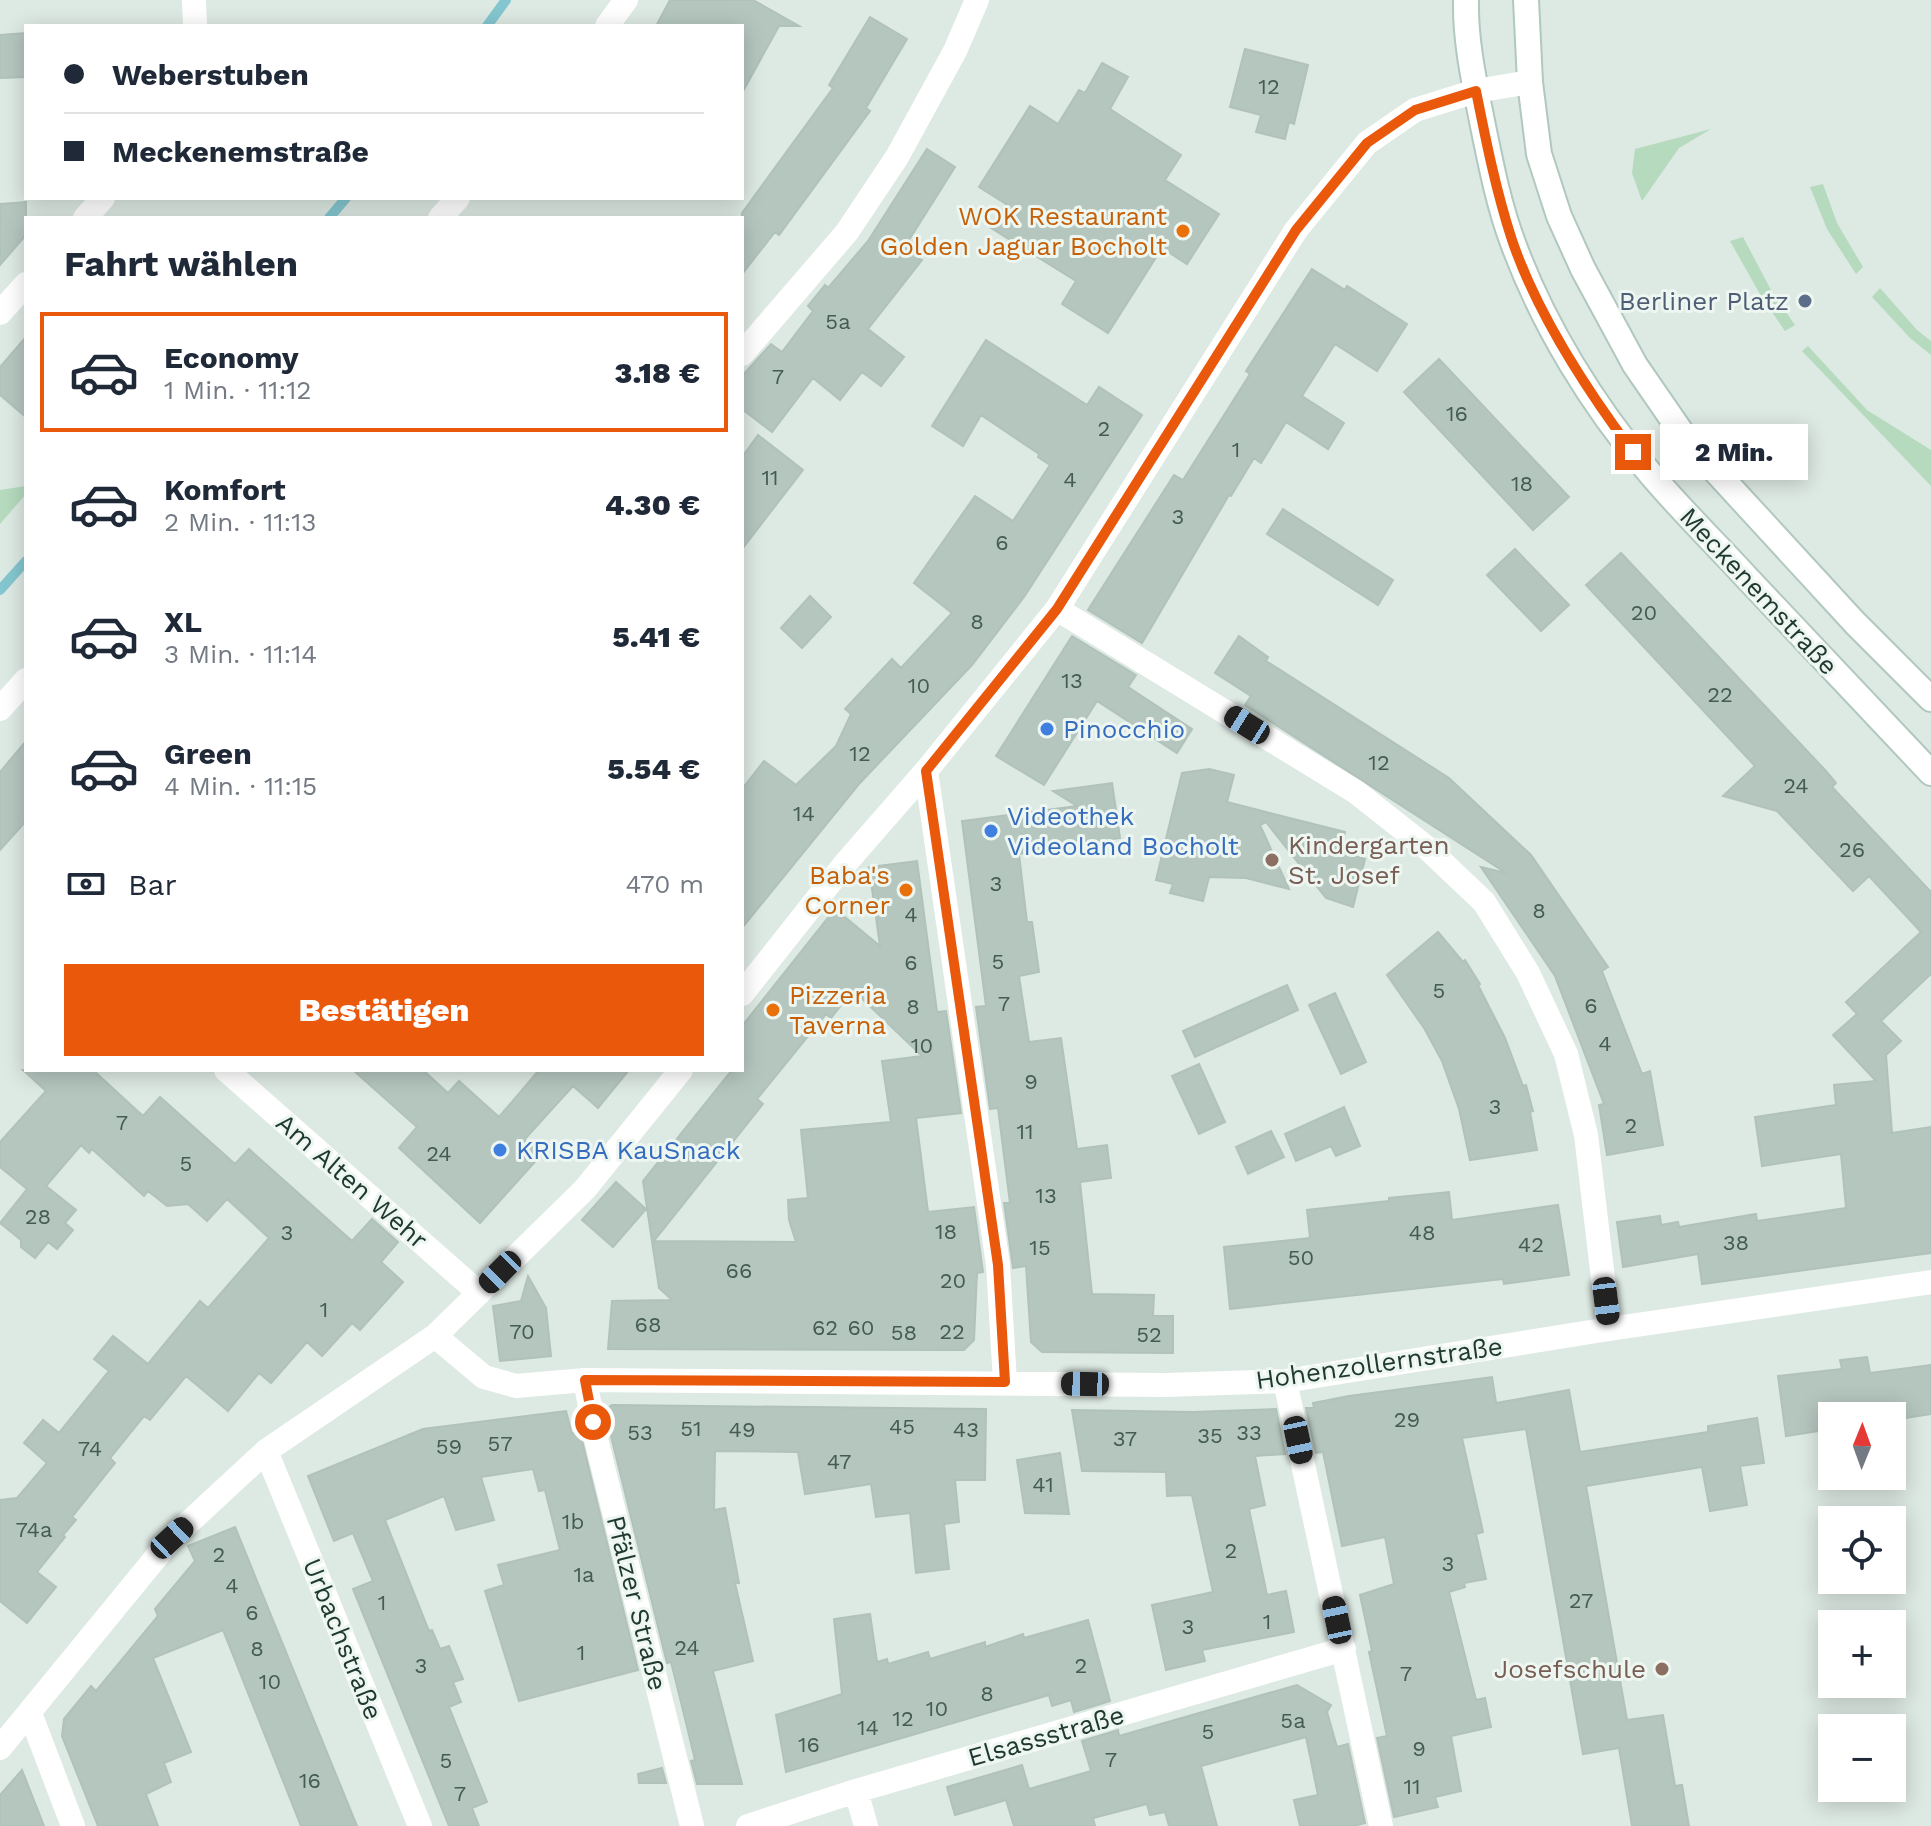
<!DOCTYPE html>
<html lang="de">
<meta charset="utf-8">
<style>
body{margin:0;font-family:"Work Sans",sans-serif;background:#f2f2f3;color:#1f2937;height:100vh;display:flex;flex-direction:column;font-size:30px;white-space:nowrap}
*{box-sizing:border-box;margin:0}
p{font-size:26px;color:#747a83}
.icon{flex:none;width:44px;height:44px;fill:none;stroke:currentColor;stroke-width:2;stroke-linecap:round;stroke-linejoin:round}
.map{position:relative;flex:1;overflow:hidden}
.details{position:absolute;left:24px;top:216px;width:720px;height:856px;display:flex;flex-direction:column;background:#fff;border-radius:0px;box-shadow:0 4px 20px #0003}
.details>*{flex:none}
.top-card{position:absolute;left:24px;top:24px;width:720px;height:176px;border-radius:0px;box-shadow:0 4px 20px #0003;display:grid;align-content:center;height:176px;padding:0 40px;background:#fff}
.needle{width:52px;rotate:1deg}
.tools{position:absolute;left:1818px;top:1402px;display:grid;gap:16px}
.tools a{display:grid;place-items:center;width:88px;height:88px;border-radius:0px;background:#fff;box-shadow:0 4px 20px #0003;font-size:40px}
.end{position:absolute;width:36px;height:36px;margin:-18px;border:10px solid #ea580c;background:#fff;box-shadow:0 0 0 4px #fff}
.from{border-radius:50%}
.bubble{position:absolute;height:56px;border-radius:0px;background:#fff;box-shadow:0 4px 20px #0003;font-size:26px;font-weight:800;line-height:56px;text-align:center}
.car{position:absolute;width:24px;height:48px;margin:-24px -12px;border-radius:10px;box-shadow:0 0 6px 2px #0007;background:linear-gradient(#222 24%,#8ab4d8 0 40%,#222 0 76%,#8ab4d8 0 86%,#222 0)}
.top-card b{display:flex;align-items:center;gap:28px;height:76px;font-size:30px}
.top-card b+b{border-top:2px solid #e0e1e3}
.top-card i{width:20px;height:20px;background:#1f2937}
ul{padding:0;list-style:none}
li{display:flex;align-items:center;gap:24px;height:120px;margin:0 16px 12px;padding:0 24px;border:4px solid transparent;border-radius:0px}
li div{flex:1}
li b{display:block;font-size:30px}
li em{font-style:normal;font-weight:800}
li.active{border-color:#ea580c}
li>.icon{width:72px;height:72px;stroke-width:1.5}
h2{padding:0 40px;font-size:36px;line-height:96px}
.pay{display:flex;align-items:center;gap:20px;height:88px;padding:0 40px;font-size:30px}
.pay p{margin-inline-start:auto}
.primary-button{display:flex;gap:16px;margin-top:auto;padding:16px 40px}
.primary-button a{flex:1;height:92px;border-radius:0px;background:#ea580c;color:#fff;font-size:32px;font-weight:800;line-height:92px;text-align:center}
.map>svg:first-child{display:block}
</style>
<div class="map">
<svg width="1931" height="1826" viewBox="0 0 1931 1826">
<rect width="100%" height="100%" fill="#dde9e3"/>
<!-- green -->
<path fill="#b5dabe" d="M1711,129L1679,148L1642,201L1632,173L1635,149Z
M1823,184L1837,223L1863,267L1856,274L1827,229L1810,187Z
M1743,237L1772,292L1795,325L1785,331L1761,296L1730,241Z
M1880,288L1917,330L1931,341V355L1910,338L1872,297Z
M1808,346L1867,410L1931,450V486L1802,351Z
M26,486V494L0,524V490Z"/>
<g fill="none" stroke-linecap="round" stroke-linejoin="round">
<!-- stream -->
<path stroke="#84c6cf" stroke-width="10" d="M487,26L506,0
M329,218L346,198
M0,590L26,561"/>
</g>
<!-- building -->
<path fill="#b5c6bf" stroke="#b0c2ba" stroke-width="2" fill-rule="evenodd" d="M670,0H753L799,26H779L742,93V26H656Z
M870,17L907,39L866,108L870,111L779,235L775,232L742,274V213L833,88L829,85Z
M26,33V77L0,78V35Z
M1245,49L1308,65L1294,124L1289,122L1285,139L1256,132L1261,115L1230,107Z
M1102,63L1128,77L1110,109L1181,155L1165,180L1219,214L1187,264L1162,248L1108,333L1062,304L1076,281L991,228L1006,204L979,187L1030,106L1058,124L1079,90L1085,93Z
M927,149L955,167L909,240L926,250L919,259L922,260L868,329L904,357L881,386L862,372L840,400L813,378L772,432L742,409V376L771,344L782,352L813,311L808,306L825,285L828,288L868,241Z
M26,202V235L0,265V204Z
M1312,269L1345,290L1347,286L1407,324L1377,371L1335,344L1302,396L1344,423L1328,449L1286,422L1261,463L1254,458L1231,496L1229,495L1142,643L1088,610L1174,475L1183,480L1250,374L1246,371Z
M26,337V417L0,395V367Z
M986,340L1087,405L1099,387L1142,415L1024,597L972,665L859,784L742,928V789L764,761L796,785L836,746L851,714L845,709L892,659L901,668L952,613L914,583L975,496L1013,521L1050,465L1038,457L1039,454L981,415L963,446L932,426Z
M1439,359L1569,497L1533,530L1404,392Z
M758,435L803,470L742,549V457Z
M1283,509L1393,580L1378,605L1267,534Z
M1515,549L1569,605L1541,631L1487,575Z
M1621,553L1826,771L1836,783L1832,787L1931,892V974L1881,1021L1901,1041L1886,1055L1892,1133L1931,1127V1253L1702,1284L1698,1254L1623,1267L1617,1222L1660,1216L1661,1225L1678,1222L1679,1227L1756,1214L1757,1221L1846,1208L1841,1154L1762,1166L1755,1117L1836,1105L1834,1085L1876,1081L1833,1035L1857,1014L1846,1002L1921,932L1869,876L1853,891L1777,811L1723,796L1755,766L1586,585Z
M810,596L831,617L802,648L781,628Z
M1072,636L1136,675L1128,687L1192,729L1177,753L1097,701L1044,785L996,756Z
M1239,636L1268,657L1266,661L1449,778L1531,855L1608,967L1602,971L1642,1074L1650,1071L1663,1145L1607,1155L1599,1105L1604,1104L1555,976L1481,867L1506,873L1245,705L1251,696L1215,673Z
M26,741V821L0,850V772Z
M1209,769L1234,775L1227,802L1345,832L1340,852L1365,859L1353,907L1326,898L1266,822L1260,825L1289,889L1246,878L1209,877L1203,901L1170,893L1173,884L1156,880L1182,773Z
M1112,783L1120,838L1019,854L1027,922H1032L1039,972L1019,976L1029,1042L1061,1038L1077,1149L1107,1145L1111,1178L1080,1182L1092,1294L1154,1295L1153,1316H1173V1353L1042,1352L1031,1342L1026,1266L1013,1268L1004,1203H1010L998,1108L990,1109L976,1007L986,1006L962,821L1077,806L1053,791Z
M917,861L937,1012L946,1011L961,1113L916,1118L928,1212L974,1207L983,1272L977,1273L974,1340L964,1350L608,1349L612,1301L672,1300L659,1288L643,1181L732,1070H742V1026L835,909L880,946L869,867ZM853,990L922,1056L882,1061L891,1122L801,1130L808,1198L788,1200L789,1220L796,1242L654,1241L763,1104L757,1099L826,1014L831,1018Z
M1438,932L1463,962L1465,960L1480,984L1478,985L1505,1038L1523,1086L1526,1085L1533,1111L1530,1112L1537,1150L1470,1160L1459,1109L1442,1061L1424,1028L1387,975Z
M1287,985L1298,1010L1195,1057L1183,1031Z
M1335,993L1366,1062L1341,1074L1309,1005Z
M1199,1064L1225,1122L1199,1134L1172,1076Z
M23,1070H93L143,1116L160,1097L235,1164L249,1149L352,1241L372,1219L398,1242L381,1262L403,1282L360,1330L352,1323L322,1356L307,1342L271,1383L259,1373L228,1411L186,1376L150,1420L144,1416L110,1458L115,1463L72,1517L76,1520L63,1535L65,1537L37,1572L56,1587L27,1623L0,1601V1500L17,1498L47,1463L24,1443L43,1420L59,1433L109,1371L94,1359L113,1336L148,1364L200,1301L208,1308L269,1238L227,1199L207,1221L188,1204L167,1206L148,1191L144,1196L92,1149L89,1153L81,1145L46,1186L76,1210L65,1223L73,1230L57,1249L48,1242L35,1258L21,1247V1240L0,1223L27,1189L0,1167V1142L46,1091Z
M353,1070H423L448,1093L459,1081L499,1117L539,1070H629L598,1108L573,1086L524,1140L541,1155L480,1223L399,1148L417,1127Z
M1344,1107L1360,1146L1336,1156L1331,1146L1296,1161L1285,1134Z
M1271,1131L1284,1157L1248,1174L1236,1147Z
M616,1182L646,1209L613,1247L582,1220Z
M1449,1192L1452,1220L1558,1205L1569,1275L1504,1284L1503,1279L1230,1309L1224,1247L1310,1238L1307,1210L1389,1201V1198Z
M528,1276L546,1308L551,1356L500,1361L493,1306L521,1301Z
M1867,1357L1870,1373L1931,1365V1414L1892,1420V1416H1832V1429L1786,1436L1778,1376L1842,1369L1840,1360Z
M1492,1377L1496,1403L1569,1390L1580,1452L1708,1432V1426L1757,1418L1764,1463L1740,1466L1747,1505L1710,1511L1702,1467L1586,1486L1627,1720L1663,1715L1675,1786L1682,1785L1689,1826H1632L1619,1748L1583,1754L1526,1429L1462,1438L1483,1532L1476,1534L1486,1579L1464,1583L1465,1587L1449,1592L1476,1700L1485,1698L1491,1727L1451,1736L1461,1791L1435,1797L1438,1807L1394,1817L1377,1738L1387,1736L1369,1652L1372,1651L1360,1595L1394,1584L1385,1537L1342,1546L1323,1452L1316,1453L1306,1408H1314L1313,1403L1349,1396Z
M612,1405L986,1409L985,1480H955L959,1522L944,1524L949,1569L916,1573L910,1513L876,1517L871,1484L805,1494L798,1452L715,1451L714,1510L725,1508L739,1583H735L753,1661L713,1671L742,1784H697L691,1761L695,1760L681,1702L671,1662L667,1663L612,1440L606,1409Z
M1276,1409L1285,1454L1255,1456L1265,1505L1249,1509L1267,1595L1286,1591L1294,1632L1202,1650L1205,1661L1166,1670L1152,1605L1213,1592L1192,1495L1167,1496L1166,1472L1082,1471L1072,1410L1192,1412Z
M566,1411L572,1434L579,1428L638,1670L519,1701L485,1591L504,1585L498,1565L560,1550L545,1490L539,1491L533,1469L481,1477L494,1520L456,1530L444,1496L385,1520L429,1631L432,1630L440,1649L449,1646L463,1679L453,1682L461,1702L449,1707L487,1802L472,1808L479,1826H449L353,1589L373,1581L353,1533L334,1541L308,1476L423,1429Z
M1060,1453L1069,1514L1025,1513L1017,1460Z
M235,1527L357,1826H301L223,1630L153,1658L191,1752L164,1763L171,1782L146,1794L158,1826H98L62,1736L64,1719L91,1686L96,1691L158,1616L155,1609L195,1561L188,1546Z
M870,1614L877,1662L887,1659L888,1664L928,1652L930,1659L985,1642V1647L1023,1634L1024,1638L1088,1620L1110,1701L1074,1712L1071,1700L1052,1706L1049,1695L786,1772L776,1715L842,1694L834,1619Z
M1297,1685L1331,1705L1327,1712L1337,1747L1348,1744L1365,1823L1353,1826H1300L1294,1800L1318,1795L1306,1737L1201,1766L1217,1826H1169L1165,1812L1150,1815L1147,1804L1093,1818L1095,1826H1014L1006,1800L955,1815L947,1787L1022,1765L1029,1789L1091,1771L1082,1741L1118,1730L1119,1736Z
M662,1768L666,1783H639L638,1774Z
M22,1770L44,1826H0V1795Z"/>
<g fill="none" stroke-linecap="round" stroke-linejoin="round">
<defs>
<path id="secondary" d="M1466,0C1465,42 1475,85 1483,126C1491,165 1499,206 1513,243C1543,325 1593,406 1649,472C1680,509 1715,543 1748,579C1809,644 1870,709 1931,773
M1526,0L1530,82L1539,154L1559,216L1583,269L1635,365L1686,439L1855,623L1931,699"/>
</defs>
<!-- secondary casing -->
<use href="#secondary" stroke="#b0c8bf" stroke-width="28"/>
<!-- street -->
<path stroke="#fff" stroke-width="24" d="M194,0L195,26
M607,26L626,0
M85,218L103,198
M440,218L458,198
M0,313L26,284
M742,354L847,232L897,157L955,51L977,0
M1057,609L1356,792L1427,848L1484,902L1528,973L1566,1054L1586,1135L1609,1329
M0,709L26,680
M926,771L998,1265L1005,1382
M742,994L844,865L926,771L1057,609L1296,230L1367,143L1415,110L1476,91L1530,82
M226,1070L479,1293
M435,1336L484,1377L516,1386L585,1380L1165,1385L1285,1381L1609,1329L1931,1282
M585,1380L597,1443L692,1826
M1285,1381L1381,1826
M266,1451L420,1826
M30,1713L73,1826
M0,1748L172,1538L266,1451L435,1336L585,1189L681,1070
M856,1791L866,1826
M748,1826L856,1791L1344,1649"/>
<!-- secondary -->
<use href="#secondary" stroke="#fff" stroke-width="24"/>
</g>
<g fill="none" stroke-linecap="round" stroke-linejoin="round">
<!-- route -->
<path stroke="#ea580c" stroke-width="10" d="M593,1422L585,1380L1005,1382L998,1265L926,771L1057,609L1296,230L1367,143L1415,110L1476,91C1486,141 1496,191 1512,240C1537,314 1586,389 1633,452"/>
</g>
<!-- markers -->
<g fill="#e8710a" stroke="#edf6f1" stroke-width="3">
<circle cx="1183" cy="231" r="8"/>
<circle cx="906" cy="890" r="8"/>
<circle cx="773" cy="1010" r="8"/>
</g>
<circle fill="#5c6f8a" stroke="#edf6f1" stroke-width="3" cx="1805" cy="301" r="8"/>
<g fill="#3f7fe0" stroke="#edf6f1" stroke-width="3">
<circle cx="1047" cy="729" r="8"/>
<circle cx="991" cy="831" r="8"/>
<circle cx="500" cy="1150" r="8"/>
</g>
<g fill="#8d6e63" stroke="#edf6f1" stroke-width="3">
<circle cx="1272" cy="860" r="8"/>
<circle cx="1662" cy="1669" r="8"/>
</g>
<g text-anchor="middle" stroke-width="6" stroke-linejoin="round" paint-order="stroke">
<!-- number labels -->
<g font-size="22" fill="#445c54">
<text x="1269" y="94">12</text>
<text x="838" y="329">5a</text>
<text x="778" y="384">7</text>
<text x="1457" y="421">16</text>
<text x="1104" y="436">2</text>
<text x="1236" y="457">1</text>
<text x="770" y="485">11</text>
<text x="1070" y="487">4</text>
<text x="1522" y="491">18</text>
<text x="1178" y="524">3</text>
<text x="1002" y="550">6</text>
<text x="1644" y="620">20</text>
<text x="977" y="629">8</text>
<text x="1072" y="688">13</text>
<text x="919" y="693">10</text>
<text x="1720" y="702">22</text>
<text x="860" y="761">12</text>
<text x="1379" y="770">12</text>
<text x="1796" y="793">24</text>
<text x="804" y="821">14</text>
<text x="1852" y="857">26</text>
<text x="996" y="891">3</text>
<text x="1539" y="918">8</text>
<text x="911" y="922">4</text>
<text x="998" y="969">5</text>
<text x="911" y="970">6</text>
<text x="1439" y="998">5</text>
<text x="1004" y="1011">7</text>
<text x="1591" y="1013">6</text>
<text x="913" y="1014">8</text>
<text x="1605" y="1051">4</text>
<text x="922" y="1053">10</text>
<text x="1031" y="1089">9</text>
<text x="1495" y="1114">3</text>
<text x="122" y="1130">7</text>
<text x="1631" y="1133">2</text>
<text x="1025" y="1139">11</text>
<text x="439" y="1161">24</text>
<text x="186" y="1171">5</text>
<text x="1046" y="1203">13</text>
<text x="38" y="1224">28</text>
<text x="946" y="1239">18</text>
<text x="287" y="1240">3</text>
<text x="1422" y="1240">48</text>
<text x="1736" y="1250">38</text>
<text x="1531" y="1252">42</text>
<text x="1040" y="1255">15</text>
<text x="1301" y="1265">50</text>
<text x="739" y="1278">66</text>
<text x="953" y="1288">20</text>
<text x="324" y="1317">1</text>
<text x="648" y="1332">68</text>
<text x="825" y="1335">62</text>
<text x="861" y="1335">60</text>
<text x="522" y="1339">70</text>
<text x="952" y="1339">22</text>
<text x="904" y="1340">58</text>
<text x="1149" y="1342">52</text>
<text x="1407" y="1427">29</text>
<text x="902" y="1434">45</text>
<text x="691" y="1436">51</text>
<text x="742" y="1437">49</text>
<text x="966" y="1437">43</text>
<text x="640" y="1440">53</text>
<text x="1249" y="1440">33</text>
<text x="1210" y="1443">35</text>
<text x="1125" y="1446">37</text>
<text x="500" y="1451">57</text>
<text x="449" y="1454">59</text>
<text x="90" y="1456">74</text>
<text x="839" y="1469">47</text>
<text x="1043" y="1492">41</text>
<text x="573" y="1529">1b</text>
<text x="34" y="1537">74a</text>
<text x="1231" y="1558">2</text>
<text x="219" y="1562">2</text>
<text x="1448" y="1571">3</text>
<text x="584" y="1582">1a</text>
<text x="232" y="1593">4</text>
<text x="1581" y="1608">27</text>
<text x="382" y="1610">1</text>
<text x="252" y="1620">6</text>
<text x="1267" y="1629">1</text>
<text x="1188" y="1634">3</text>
<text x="687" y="1655">24</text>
<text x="257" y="1656">8</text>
<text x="581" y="1660">1</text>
<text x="421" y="1673">3</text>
<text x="1081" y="1673">2</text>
<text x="1406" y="1681">7</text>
<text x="270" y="1689">10</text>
<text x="987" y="1701">8</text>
<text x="937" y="1716">10</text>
<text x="903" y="1726">12</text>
<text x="1293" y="1728">5a</text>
<text x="868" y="1735">14</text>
<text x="1208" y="1739">5</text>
<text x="809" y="1752">16</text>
<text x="1419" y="1756">9</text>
<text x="1111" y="1767">7</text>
<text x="446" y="1768">5</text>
<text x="310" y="1788">16</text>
<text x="1412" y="1794">11</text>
<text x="460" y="1801">7</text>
</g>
<!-- food labels -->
<g font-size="26" fill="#c56008" stroke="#edf6f1" text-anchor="end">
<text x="1167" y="225">WOK Restaurant<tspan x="1167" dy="30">Golden Jaguar Bocholt</tspan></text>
<text x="890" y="884">Baba's<tspan x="890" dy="30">Corner</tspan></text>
<text x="789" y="1004" text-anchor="start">Pizzeria<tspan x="789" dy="30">Taverna</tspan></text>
</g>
<!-- service labels -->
<g font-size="26" fill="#4e5e75" stroke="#edf6f1" text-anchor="end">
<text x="1789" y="310">Berliner Platz</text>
</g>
<!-- street labels -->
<g font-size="26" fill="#1f3830" stroke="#edf6f1">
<text transform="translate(1759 591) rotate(47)" y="9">Meckenemstraße</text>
<text transform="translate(352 1181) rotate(41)" y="9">Am Alten Wehr</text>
<text transform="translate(1379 1363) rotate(-8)" y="9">Hohenzollernstraße</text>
<text transform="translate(637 1603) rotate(76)" y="9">Pfälzer Straße</text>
<text transform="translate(343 1639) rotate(68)" y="9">Urbachstraße</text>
<text transform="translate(1046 1736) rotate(-16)" y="9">Elsassstraße</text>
</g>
<!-- shop labels -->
<g font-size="26" fill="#366cbe" stroke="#edf6f1" text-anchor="start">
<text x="1063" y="738">Pinocchio</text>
<text x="1007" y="825">Videothek<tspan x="1007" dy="30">Videoland Bocholt</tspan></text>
<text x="516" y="1159">KRISBA KauSnack</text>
</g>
<!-- education labels -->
<g font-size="26" fill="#785e54" stroke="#edf6f1" text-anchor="start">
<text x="1288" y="854">Kindergarten<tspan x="1288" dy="30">St. Josef</tspan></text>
<text x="1646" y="1678" text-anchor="end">Josefschule</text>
</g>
</g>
</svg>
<div class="tools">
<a><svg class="needle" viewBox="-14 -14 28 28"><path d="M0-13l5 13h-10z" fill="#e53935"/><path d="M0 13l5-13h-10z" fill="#747a83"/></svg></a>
<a><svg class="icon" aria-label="locate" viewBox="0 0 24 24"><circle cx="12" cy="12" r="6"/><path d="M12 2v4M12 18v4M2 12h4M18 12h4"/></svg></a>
<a>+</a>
<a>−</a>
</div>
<i class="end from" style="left:593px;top:1422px"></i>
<i class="end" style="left:1633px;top:452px"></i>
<div class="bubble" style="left:1660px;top:424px;width:148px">2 Min.</div>
<i class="car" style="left:1247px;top:725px;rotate:302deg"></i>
<i class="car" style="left:500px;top:1272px;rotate:225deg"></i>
<i class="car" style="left:1606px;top:1301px;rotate:173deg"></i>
<i class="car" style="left:1085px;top:1384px;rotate:271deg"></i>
<i class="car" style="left:1298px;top:1440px;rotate:168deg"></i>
<i class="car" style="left:172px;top:1538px;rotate:47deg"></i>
<i class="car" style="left:1337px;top:1620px;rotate:348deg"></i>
<div class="top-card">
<b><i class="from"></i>Weberstuben</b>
<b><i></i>Meckenemstraße</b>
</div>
<section class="details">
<h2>Fahrt wählen</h2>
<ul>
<li class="active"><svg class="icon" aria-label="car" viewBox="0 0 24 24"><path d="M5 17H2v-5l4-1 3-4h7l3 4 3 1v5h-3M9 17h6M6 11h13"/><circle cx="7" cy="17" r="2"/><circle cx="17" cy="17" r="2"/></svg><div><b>Economy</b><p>1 Min. · 11:12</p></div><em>3.18 €</em></li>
<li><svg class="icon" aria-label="car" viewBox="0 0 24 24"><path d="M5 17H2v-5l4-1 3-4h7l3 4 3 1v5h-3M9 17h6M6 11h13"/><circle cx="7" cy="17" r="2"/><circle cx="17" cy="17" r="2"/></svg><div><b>Komfort</b><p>2 Min. · 11:13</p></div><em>4.30 €</em></li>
<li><svg class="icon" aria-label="car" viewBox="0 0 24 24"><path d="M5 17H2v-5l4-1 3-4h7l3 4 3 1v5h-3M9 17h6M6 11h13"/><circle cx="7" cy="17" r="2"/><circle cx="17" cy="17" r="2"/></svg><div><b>XL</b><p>3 Min. · 11:14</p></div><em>5.41 €</em></li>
<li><svg class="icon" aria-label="car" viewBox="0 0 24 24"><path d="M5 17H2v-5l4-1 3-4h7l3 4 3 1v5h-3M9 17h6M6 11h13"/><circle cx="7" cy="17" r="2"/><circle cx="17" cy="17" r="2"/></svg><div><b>Green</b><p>4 Min. · 11:15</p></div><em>5.54 €</em></li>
</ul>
<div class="pay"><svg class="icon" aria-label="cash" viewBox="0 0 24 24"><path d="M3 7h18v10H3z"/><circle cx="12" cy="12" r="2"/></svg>Bar<p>470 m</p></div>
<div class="primary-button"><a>Bestätigen</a></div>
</section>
</div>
